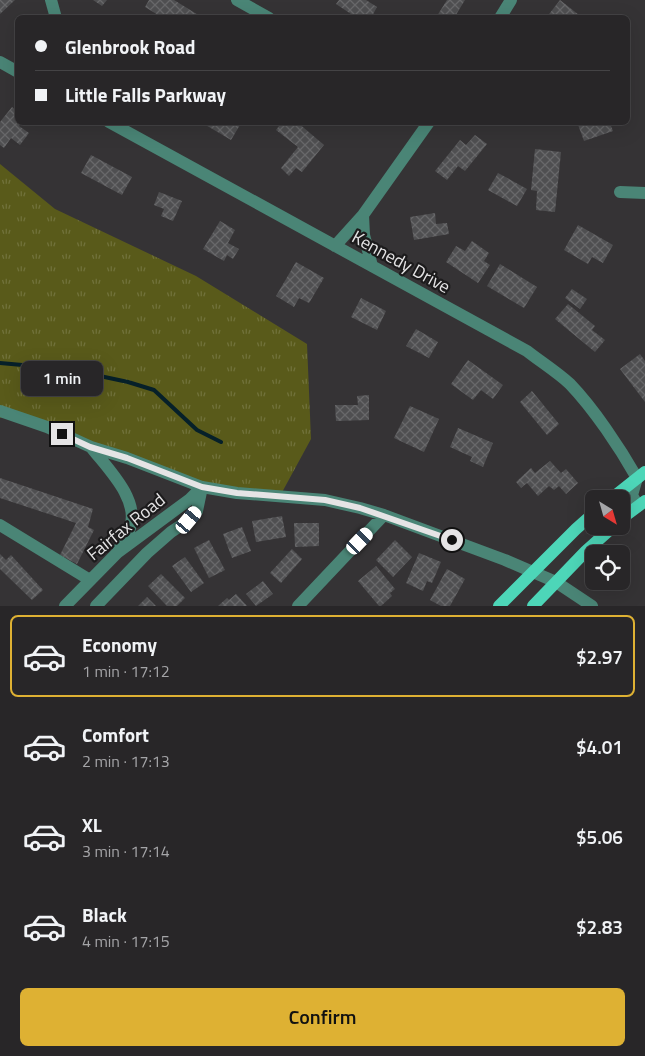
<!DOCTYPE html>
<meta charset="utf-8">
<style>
body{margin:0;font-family:"Titillium Web",sans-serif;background:#302e30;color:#f1f3f6;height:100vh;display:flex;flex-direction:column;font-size:19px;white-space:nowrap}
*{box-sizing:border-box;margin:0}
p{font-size:16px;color:#a5a5a8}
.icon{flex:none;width:28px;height:28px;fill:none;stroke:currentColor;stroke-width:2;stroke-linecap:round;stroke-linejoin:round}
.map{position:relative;height:606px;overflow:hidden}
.panel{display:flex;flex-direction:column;background:#282628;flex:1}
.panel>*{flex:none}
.hud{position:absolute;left:15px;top:15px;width:615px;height:110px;border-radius:8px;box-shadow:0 5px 20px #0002,0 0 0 1px #444345;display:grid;align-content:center;height:110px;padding:0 20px;background:#282628}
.needle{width:32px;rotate:143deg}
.fabs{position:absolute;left:585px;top:490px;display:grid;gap:10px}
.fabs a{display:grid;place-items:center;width:45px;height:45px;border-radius:8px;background:#282628;box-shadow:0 5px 20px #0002,0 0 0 1px #444345;font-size:25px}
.end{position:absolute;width:22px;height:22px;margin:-11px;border:6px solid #e5e4e5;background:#111;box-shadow:0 0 0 2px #111}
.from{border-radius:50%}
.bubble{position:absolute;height:35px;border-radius:8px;background:#282628;box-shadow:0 5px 20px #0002,0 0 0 1px #444345;font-size:16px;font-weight:600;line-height:35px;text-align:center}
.car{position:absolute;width:15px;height:30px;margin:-15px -8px;border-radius:6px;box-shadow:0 0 4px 1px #0007;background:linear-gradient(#fff 24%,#345 0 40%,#fff 0 76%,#345 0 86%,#fff 0)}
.hud b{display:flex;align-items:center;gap:18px;height:48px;font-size:19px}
.hud b+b{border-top:1px solid #444345}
.hud i{width:12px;height:12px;background:#f1f3f6}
ul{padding:9px 0 0;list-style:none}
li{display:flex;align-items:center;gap:15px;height:82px;margin:0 10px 8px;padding:0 10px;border:2px solid transparent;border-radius:8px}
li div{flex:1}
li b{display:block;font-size:19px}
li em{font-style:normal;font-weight:600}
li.current{border-color:#deb133}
li>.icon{width:45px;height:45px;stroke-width:1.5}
.primary-button{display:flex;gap:10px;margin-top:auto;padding:10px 20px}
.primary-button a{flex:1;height:58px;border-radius:8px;background:#deb133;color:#111;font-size:20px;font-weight:600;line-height:58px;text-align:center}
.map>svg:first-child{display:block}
</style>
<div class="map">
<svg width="645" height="606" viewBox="0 0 645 606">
<defs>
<pattern id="park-tufts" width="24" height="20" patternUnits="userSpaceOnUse" patternTransform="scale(1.25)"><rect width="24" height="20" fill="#595a1a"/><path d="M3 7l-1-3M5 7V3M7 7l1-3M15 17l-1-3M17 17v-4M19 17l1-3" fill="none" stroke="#71723b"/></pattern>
<pattern id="building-cross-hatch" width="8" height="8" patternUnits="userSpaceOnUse" patternTransform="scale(1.25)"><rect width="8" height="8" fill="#4f4f51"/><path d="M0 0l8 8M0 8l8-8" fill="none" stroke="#68686a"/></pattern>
</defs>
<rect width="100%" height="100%" fill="#353335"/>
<!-- park -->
<path fill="url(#park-tufts)" d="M0,164L55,209L196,276L307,344L311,439L280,496L202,487L9,414L0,418Z"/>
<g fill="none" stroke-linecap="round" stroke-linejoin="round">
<!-- stream -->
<path stroke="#062029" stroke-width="4" d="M0,363L67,369L128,382L154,390L197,430L221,442"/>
</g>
<!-- building -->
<path fill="url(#building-cross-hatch)" d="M0,0H15L0,14Z
M93,0H107L102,6Z
M149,0H174L203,18H163L145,7Z
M339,0H366L377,7L371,18H357L336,4Z
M447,0H465L454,18H439L437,16Z
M560,0L579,15L577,18H546Z
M12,107L18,112V122H22L19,126L29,133L20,145L11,138L4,148L0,145V122Z
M205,122H237L240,125L231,140L204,124Z
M282,122H297L324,145L302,172L296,168L289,176L281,168L298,147L276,130Z
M577,122H621V123L611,126L613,131L584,141Z
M475,135L487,144L465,171L458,166L447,180L435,171L460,140L466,145Z
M535,149L561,152L555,212L536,210L537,191L531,190Z
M91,155L132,177L122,195L81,173Z
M498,173L527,189L517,206L488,190Z
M159,192L182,201L173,221L161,216L164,209L154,205Z
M435,213L436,224L447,223L449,234L414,240L410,217Z
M220,221L235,230L228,243L239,249L233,259L227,255L224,261L203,249Z
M578,225L613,245L603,263L592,257L588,264L564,250Z
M472,241L489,253L484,261L490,265L478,283L446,262L456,246L465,251Z
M296,262L324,278L309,303L299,298L294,307L276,296Z
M500,264L537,287L524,308L487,286Z
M572,289L587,299L580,309L565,298Z
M361,298L386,311L377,330L351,317Z
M568,304L595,326L592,330L605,340L595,352L555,319Z
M416,329L438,342L429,358L406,346Z
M640,354L645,361V402L620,369Z
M468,360L503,385L493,399L481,390L473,400L451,384Z
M532,391L559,424L547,435L520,402Z
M369,395V420L336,421L335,405H358L357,396Z
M410,406L439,419L424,452L394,438Z
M458,428L493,443L483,467L470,461L472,457L450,447Z
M550,461L561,473L566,469L578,483L566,494L559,486L554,490L549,486L538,496L527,483L521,488L516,482L531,468L535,473Z
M0,478L93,509L88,527L94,530L77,564L60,555L76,523L0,498Z
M282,516L286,537L256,542L252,521Z
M294,523H319V546L295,547Z
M242,527L251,551L232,558L223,534Z
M209,540L225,570L209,578L194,548Z
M395,540L412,557L393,577L376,560Z
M292,549L302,559L281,583L270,573Z
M419,553L441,562L432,583L427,581L423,591L406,583Z
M0,554L6,560L11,555L43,590L32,600L0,569Z
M185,557L204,583L191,592L172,566Z
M376,566L395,589L390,593L392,596L381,606H379L358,581Z
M447,569L465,579L450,606H441L430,600Z
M161,574L185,598L177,606H167L148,586Z
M263,581L273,594L256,606L246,594Z
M236,594L247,606H218L227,598L229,600Z
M147,597L156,606H138Z"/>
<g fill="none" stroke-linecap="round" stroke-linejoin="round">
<!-- minor -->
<path stroke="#4a8576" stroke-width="12" d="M51,0L56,18
M237,0L269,18
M500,18L511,0
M0,62L18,72
M109,122L527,351C541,362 557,372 570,384C594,409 620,448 637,478L632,495L638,506
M620,192L645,193
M363,215L364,235L372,266
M335,246L363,215L429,122
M0,411L47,427L91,447L127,458L202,487L237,493L325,500L360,508L384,515L505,560L556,582L592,606
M91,447C107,468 140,499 130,528C128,535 123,542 119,549
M0,525L90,580
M65,606L117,553L190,499L202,487
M96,606L147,553L171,532L189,520L197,511L202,487
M298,606L384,515"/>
<!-- major -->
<path stroke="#4dd6b8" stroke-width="12" d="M611,499L645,472
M621,519L645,501
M499,606L576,529L594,513
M533,606L586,551L614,526"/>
</g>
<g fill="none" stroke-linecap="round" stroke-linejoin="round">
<!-- route -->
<path stroke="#e5e4e5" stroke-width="6" d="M62,434L90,447L127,458L202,487L237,493L325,500L360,508L452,540"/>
</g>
<g text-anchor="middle" stroke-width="4.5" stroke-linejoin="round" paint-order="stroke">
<!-- street labels -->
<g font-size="18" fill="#e5e4e5" stroke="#1c1b1c">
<text transform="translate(401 262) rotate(29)" y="6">Kennedy Drive</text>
<text transform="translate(126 527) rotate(-39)" y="6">Fairfax Road</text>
</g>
</g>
</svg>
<div class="fabs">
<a><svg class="needle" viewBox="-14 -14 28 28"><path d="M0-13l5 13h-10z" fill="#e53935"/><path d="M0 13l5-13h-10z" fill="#a5a5a8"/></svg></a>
<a><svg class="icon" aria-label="locate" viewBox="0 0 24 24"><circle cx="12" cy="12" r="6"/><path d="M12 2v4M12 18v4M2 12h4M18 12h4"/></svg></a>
</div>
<i class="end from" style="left:452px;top:540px"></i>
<i class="end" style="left:62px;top:434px"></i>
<div class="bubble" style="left:21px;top:361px;width:82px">1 min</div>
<i class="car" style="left:189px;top:520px;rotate:40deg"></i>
<i class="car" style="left:360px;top:541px;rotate:44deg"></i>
<div class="hud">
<b><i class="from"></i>Glenbrook Road</b>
<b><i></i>Little Falls Parkway</b>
</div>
</div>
<section class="panel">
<ul>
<li class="current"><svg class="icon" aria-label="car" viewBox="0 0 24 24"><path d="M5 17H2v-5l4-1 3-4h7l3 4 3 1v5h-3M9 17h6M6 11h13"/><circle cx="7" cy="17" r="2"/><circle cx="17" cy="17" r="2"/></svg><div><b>Economy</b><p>1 min · 17:12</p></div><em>$2.97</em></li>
<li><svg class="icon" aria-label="car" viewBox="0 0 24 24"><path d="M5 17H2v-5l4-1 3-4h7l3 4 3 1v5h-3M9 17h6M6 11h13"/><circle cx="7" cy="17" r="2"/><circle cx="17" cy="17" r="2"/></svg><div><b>Comfort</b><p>2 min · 17:13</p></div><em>$4.01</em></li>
<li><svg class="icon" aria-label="car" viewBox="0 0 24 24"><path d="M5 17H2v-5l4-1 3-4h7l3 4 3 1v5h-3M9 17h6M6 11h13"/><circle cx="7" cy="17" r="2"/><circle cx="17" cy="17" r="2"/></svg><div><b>XL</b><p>3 min · 17:14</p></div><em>$5.06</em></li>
<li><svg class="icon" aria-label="car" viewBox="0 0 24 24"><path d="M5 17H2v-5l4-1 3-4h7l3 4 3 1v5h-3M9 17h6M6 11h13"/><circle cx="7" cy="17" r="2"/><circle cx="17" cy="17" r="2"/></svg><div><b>Black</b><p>4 min · 17:15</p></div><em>$2.83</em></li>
</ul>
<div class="primary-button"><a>Confirm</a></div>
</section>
